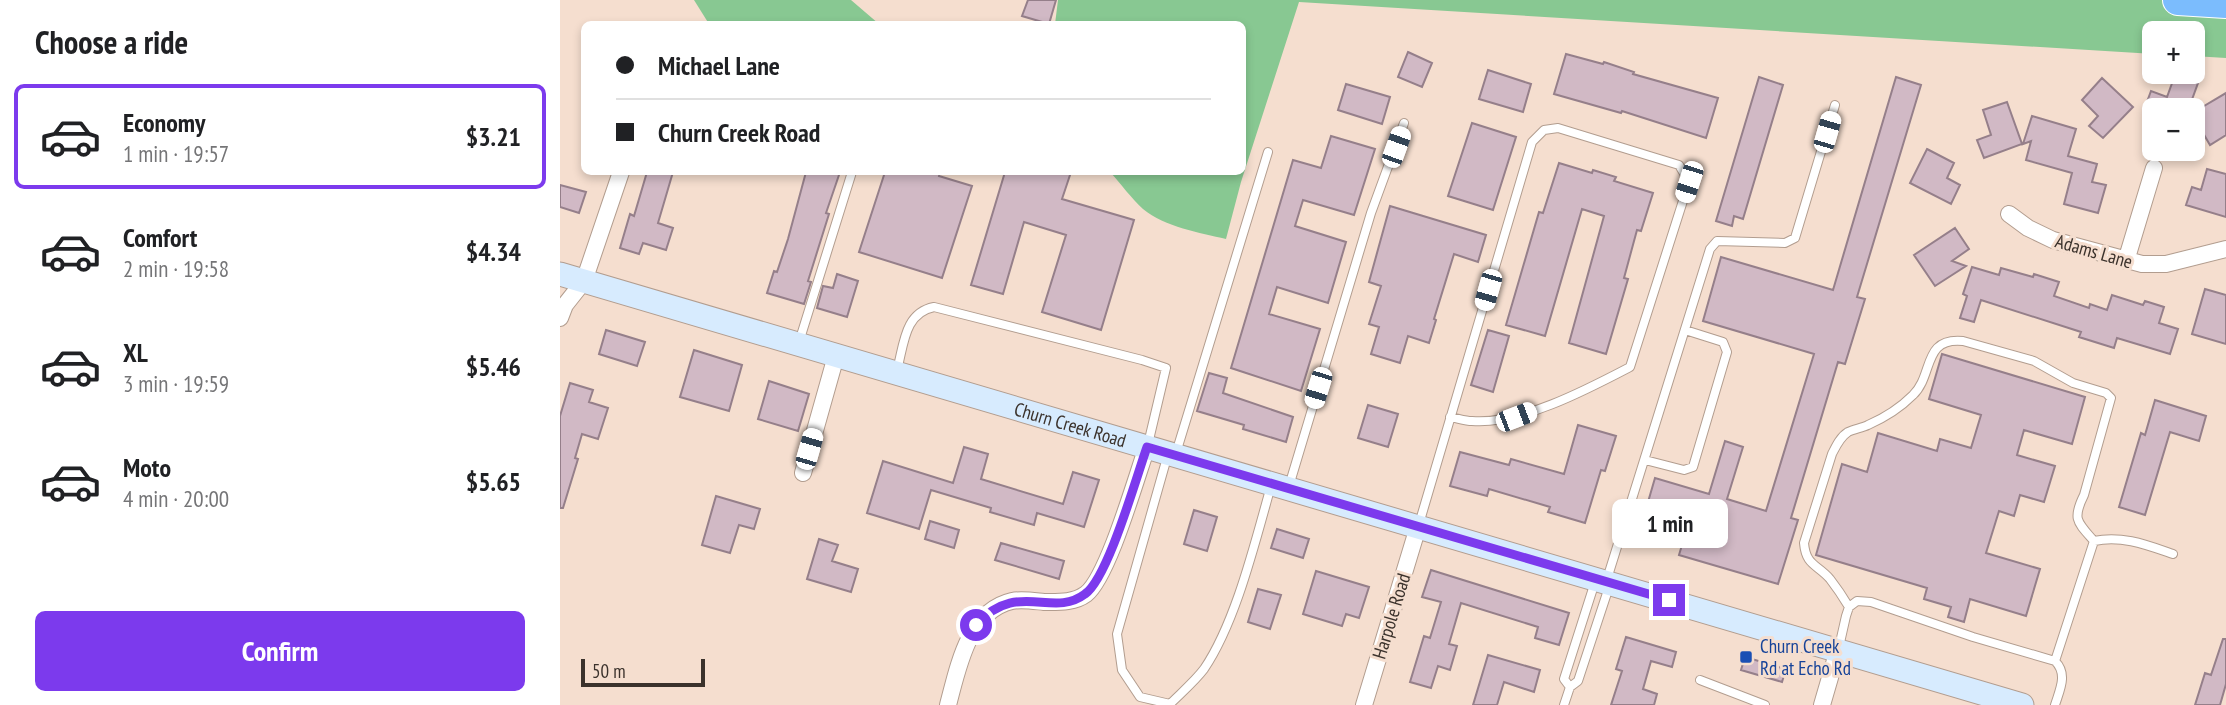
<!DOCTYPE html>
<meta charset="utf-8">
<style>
body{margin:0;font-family:"PT Sans Narrow",sans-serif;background:#f2f2f2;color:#202124;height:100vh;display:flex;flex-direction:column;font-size:26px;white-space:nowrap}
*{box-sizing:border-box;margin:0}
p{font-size:23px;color:#757577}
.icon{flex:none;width:38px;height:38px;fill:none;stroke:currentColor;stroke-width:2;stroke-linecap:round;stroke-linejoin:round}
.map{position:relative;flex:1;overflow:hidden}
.panel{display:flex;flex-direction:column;background:#fff;width:560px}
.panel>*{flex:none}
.hud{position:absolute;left:21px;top:21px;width:665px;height:154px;border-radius:10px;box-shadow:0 4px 10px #0003;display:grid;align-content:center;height:154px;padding:0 35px;background:#fff}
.buttons{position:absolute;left:1582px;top:21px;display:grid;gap:14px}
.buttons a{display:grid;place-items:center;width:63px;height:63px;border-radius:10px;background:#fff;box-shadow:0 4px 10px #0003;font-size:35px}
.scale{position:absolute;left:21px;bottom:18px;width:124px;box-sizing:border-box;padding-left:7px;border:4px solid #3b322c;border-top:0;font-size:19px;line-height:24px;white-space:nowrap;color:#3b322c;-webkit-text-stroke:5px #f5decf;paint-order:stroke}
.end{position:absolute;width:32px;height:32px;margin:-16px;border:9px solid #7c3aed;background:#fff;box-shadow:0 0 0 4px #fff}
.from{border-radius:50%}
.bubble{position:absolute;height:49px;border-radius:10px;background:#fff;box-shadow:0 4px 10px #0003;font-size:23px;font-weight:800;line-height:49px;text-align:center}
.car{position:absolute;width:21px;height:42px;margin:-21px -10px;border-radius:9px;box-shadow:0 0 5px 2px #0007;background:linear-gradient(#fff 24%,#345 0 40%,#fff 0 76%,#345 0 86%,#fff 0)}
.hud b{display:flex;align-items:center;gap:24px;height:66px;font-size:26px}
.hud b+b{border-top:2px solid #e0e0e0}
.hud i{width:18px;height:18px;background:#202124}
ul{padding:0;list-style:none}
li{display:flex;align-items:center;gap:21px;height:105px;margin:0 14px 10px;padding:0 21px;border:4px solid transparent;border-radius:10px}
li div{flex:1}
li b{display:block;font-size:26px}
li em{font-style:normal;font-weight:800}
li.on{border-color:#7c3aed}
li>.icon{width:63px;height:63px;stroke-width:1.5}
h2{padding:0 35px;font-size:32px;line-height:84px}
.button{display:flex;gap:14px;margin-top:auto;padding:14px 35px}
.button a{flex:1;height:80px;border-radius:10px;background:#7c3aed;color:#fff;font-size:28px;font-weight:800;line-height:80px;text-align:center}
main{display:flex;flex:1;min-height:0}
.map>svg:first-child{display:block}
</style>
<main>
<section class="panel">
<h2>Choose a ride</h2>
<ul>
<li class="on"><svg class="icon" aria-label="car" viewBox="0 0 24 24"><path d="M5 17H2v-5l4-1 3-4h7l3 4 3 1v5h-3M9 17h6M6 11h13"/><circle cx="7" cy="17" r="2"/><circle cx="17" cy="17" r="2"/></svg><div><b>Economy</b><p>1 min · 19:57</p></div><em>$3.21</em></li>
<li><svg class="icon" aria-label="car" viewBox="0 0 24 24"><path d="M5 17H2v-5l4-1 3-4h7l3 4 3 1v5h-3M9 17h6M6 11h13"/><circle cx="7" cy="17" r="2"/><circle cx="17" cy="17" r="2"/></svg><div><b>Comfort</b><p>2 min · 19:58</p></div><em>$4.34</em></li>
<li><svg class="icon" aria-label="car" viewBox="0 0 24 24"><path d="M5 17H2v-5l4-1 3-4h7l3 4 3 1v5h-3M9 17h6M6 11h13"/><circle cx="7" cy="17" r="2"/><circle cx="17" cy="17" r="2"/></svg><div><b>XL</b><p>3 min · 19:59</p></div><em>$5.46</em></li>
<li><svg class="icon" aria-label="car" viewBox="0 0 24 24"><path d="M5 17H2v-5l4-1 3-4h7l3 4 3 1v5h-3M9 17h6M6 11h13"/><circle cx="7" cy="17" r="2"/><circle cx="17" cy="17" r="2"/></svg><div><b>Moto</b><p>4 min · 20:00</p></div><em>$5.65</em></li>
</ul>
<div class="button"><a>Confirm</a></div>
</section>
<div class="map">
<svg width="1666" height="705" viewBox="0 0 1666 705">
<rect width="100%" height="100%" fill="#f5decf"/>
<!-- green -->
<path fill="#88c892" d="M134,0H291L319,24H149Z
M498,0H1666V58L1633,56V33H1594V54L739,2L681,182L666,239C640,233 605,227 583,209C571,198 561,184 550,172H682V24H495Z"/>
<!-- building -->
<path fill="#d1b9c5" stroke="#957f8a" stroke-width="2" d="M468,0H496L489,24L462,16Z
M848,52L872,63L862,87L838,77Z
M1006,54L1043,64L1044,62L1074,72L1073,74L1158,98L1146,138L1062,111L1061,113L994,94Z
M928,70L971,84L963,112L919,99Z
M1615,75L1638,83L1630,105L1639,109L1666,93V135L1650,145L1633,116V113L1638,110H1584L1591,91L1607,97Z
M1199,77L1223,85L1183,219L1174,216L1172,226L1156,221Z
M1336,77L1361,85L1297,297L1305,299L1285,364L1278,362L1231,518L1238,520L1218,584L1119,555L1131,515L1088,502L1095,478L1149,494L1165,441L1183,447L1167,499L1206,511L1254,354L1143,321L1161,257L1273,290Z
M1542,78L1573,107L1543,138L1529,126L1538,116L1522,100Z
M786,84L830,97L822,124L778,110Z
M1447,102L1462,144L1424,158L1417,140L1431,135L1423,110Z
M1472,116L1516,129L1508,156L1537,164L1532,182L1546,185L1538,213L1504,204L1512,173L1466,160L1471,141L1463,144Z
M912,123L956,137L933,210L888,196Z
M771,136L815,149L794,215L743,200L735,226L786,242L768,303L717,287L709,314L760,329L741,391L671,368L733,160L761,168Z
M1367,149L1394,163L1387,178L1400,185L1391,204L1350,183Z
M999,163L1032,173L1033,170L1056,177L1054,181L1093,193L1081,231L1077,230L1064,278L1068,279L1046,354L1009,343L1044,216L1022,209L985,336L946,325L979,212L983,213Z
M1647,169L1666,174V217L1626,205L1632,187L1641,190Z
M87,172H113L98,223L113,228L106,250L83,243L79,254L60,248L70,214L74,216Z
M246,172H280L266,213L269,214L248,281L251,282L244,304L207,293L214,271L217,272L228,239Z
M325,172H380L379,176L412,186L382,278L299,252Z
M445,172H511L502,199L574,220L541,330L482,312L506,235L464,222L443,294L411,285Z
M0,185L26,192L19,213L0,207Z
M830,206L926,235L918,262L894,254L874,319L876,320L869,343L848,336L840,363L811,354L819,327L809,324L821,286L809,282Z
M1395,228L1409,249L1392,261L1406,266L1375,286L1354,255Z
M1412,267L1439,275L1441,268L1473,277L1474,274L1499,282L1494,296L1529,308L1530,304L1547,310L1552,295L1583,305L1585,301L1604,307L1599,323L1618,329L1610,354L1557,338L1554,348L1519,337L1521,332L1421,300L1414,322L1400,318L1407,296L1403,294Z
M277,274L298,281L287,317L257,308L263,286L273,288Z
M1645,289L1666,295V344L1632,334Z
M46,330L85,342L77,366L39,354Z
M928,330L949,336L933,392L911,385Z
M134,350L182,365L169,411L120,397Z
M1382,354L1525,397L1512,444L1464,430L1457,455L1495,466L1484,502L1460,495L1454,516L1439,511L1426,553L1480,569L1466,616L1410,599L1404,622L1388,617L1391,607L1364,599L1367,588L1256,555L1282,464L1307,472L1318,433L1377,451L1380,439L1411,448L1421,415L1369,399Z
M649,373L667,378L663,393L733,417L726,442L683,429L684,425L637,411Z
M209,381L249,394L238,431L198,419Z
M10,383L33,390L29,402L48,408L38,439L22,434L15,458L18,459L3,508H0V416Z
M1595,400L1646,416L1639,441L1610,432L1585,515L1559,507L1581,433L1585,435Z
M808,405L838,414L828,447L798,438Z
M1018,425L1056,436L1045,471L1041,470L1025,523L988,512L990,507L929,489L927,496L890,486L900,452L949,465L951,459L1004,474Z
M404,447L428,454L421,479L503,504L513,472L539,480L524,527L477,513L474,525L430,512L431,508L371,490L359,529L307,513L323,461L393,483Z
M156,496L200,509L194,529L179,525L170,553L142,545Z
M634,510L657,517L647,551L624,544Z
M370,521L399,530L394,548L365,539Z
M717,529L749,539L743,558L711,548Z
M259,539L278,545L272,561L298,569L291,592L247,579Z
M441,543L504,561L499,579L435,560Z
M871,570L1009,613L999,645L975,638L978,627L901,603L889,644L897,646L890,670L878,666L871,688L850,682L864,636L870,638L881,602L862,597Z
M756,571L809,587L799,618L786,614L782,626L743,614Z
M698,589L721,595L710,629L688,622Z
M1066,637L1116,652L1112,667L1091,661L1083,689L1097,694L1094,705H1051L1062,671L1056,669Z
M1663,639H1666V684L1660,705H1635L1645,673L1651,675Z
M928,655L980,670L974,692L944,682L937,705H913Z
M1185,657L1226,669L1222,682L1181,670Z"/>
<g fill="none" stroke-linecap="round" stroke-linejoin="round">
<defs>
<path id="lane" d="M239,342L292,172
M337,370C344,345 344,313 374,307L582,360L606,368L588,444
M616,453L708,152
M608,454L557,634L562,670L580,697L610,704C621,693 635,681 644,669C676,622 695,542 711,486
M1085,460L1124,470L1133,467L1167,352L1163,342L1125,330
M729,486L811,213L844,123
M859,524L972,142L984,130L998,128L1119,165L1129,182L1070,367C1028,389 960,425 912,421C905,421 897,418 890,417
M1047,579L1150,249L1157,241L1225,243L1235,238L1275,105
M1035,582L1004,679L1010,687L1018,681L1049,587
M1289,607C1283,597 1277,588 1270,579C1257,564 1246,566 1244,543L1272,454C1276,446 1280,437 1288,432C1294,429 1302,428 1308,425C1324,418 1341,407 1353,395C1374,375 1362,337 1403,341L1474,361L1513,383L1546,393L1551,398L1524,495C1512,519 1517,522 1534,541
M1279,647L1286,616L1289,607L1297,601L1311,602L1413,637L1495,661C1508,674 1500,689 1495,705
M1495,661L1534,541C1562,535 1587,545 1613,554
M1140,680L1205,705
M1004,705L1010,687"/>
<path id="street" d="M1449,214L1468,228L1493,240L1582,264H1606L1666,249
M1566,261L1594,168
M0,318L5,305L24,281L61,172
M243,473L276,356
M388,705C398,668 408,611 452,601C462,599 474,601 484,602C498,602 514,603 526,594C548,577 576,478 587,447
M804,705L858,527
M1262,705L1278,650"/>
<g id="secondary">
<path id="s1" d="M0,274L1462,705"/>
</g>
<path id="highway" d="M1618,0L1666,3"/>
</defs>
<!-- lane casing -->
<use href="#lane" stroke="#b29d8f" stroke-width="10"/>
<!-- street casing -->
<use href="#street" stroke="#b29d8f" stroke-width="18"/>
<!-- secondary casing -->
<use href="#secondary" stroke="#b29d8f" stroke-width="25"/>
<!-- highway casing -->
<use href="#highway" stroke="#fff" stroke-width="32"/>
<!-- lane -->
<use href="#lane" stroke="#fff" stroke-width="8"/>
<!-- street -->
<use href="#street" stroke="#fff" stroke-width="16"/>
<!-- secondary -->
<use href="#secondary" stroke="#d7ebfe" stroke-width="23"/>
<!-- highway -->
<use href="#highway" stroke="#7bbcfd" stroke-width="30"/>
</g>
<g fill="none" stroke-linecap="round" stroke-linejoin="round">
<!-- route -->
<path stroke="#7c3aed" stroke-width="9" d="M416,625C457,579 492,619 525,594C548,578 576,478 587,447L1109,600"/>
</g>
<!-- markers -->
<rect fill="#1a4fb4" stroke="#f5decf" stroke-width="2.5" x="1179" y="650" width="14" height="14" rx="3.5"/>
<g text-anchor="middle" stroke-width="6" stroke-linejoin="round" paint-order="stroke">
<!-- street labels -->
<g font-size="19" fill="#3b322c" stroke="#f5decf">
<text transform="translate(1534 251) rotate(16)" y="7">Adams Lane</text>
<text dy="7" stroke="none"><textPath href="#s1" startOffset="532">Churn Creek Road</textPath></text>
<text transform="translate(831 616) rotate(-73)" y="7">Harpole Road</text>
</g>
<!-- transit labels -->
<g font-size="19" fill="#164399" stroke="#f5decf" text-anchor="start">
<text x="1200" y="653">Churn Creek<tspan x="1200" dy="22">Rd at Echo Rd</tspan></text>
</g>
</g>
</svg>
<div class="buttons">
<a>+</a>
<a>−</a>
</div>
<div class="scale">50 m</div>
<i class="end from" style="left:416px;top:625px"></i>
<i class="end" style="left:1109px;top:600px"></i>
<div class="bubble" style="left:1052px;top:499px;width:116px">1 min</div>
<i class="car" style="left:1267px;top:132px;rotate:16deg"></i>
<i class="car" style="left:836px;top:147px;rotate:20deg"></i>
<i class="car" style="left:1129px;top:182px;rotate:198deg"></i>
<i class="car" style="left:928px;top:290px;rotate:196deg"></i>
<i class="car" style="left:758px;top:388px;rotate:197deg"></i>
<i class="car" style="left:956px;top:417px;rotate:69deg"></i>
<i class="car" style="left:249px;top:449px;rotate:16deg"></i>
<div class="hud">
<b><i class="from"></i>Michael Lane</b>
<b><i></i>Churn Creek Road</b>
</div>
</div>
</main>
